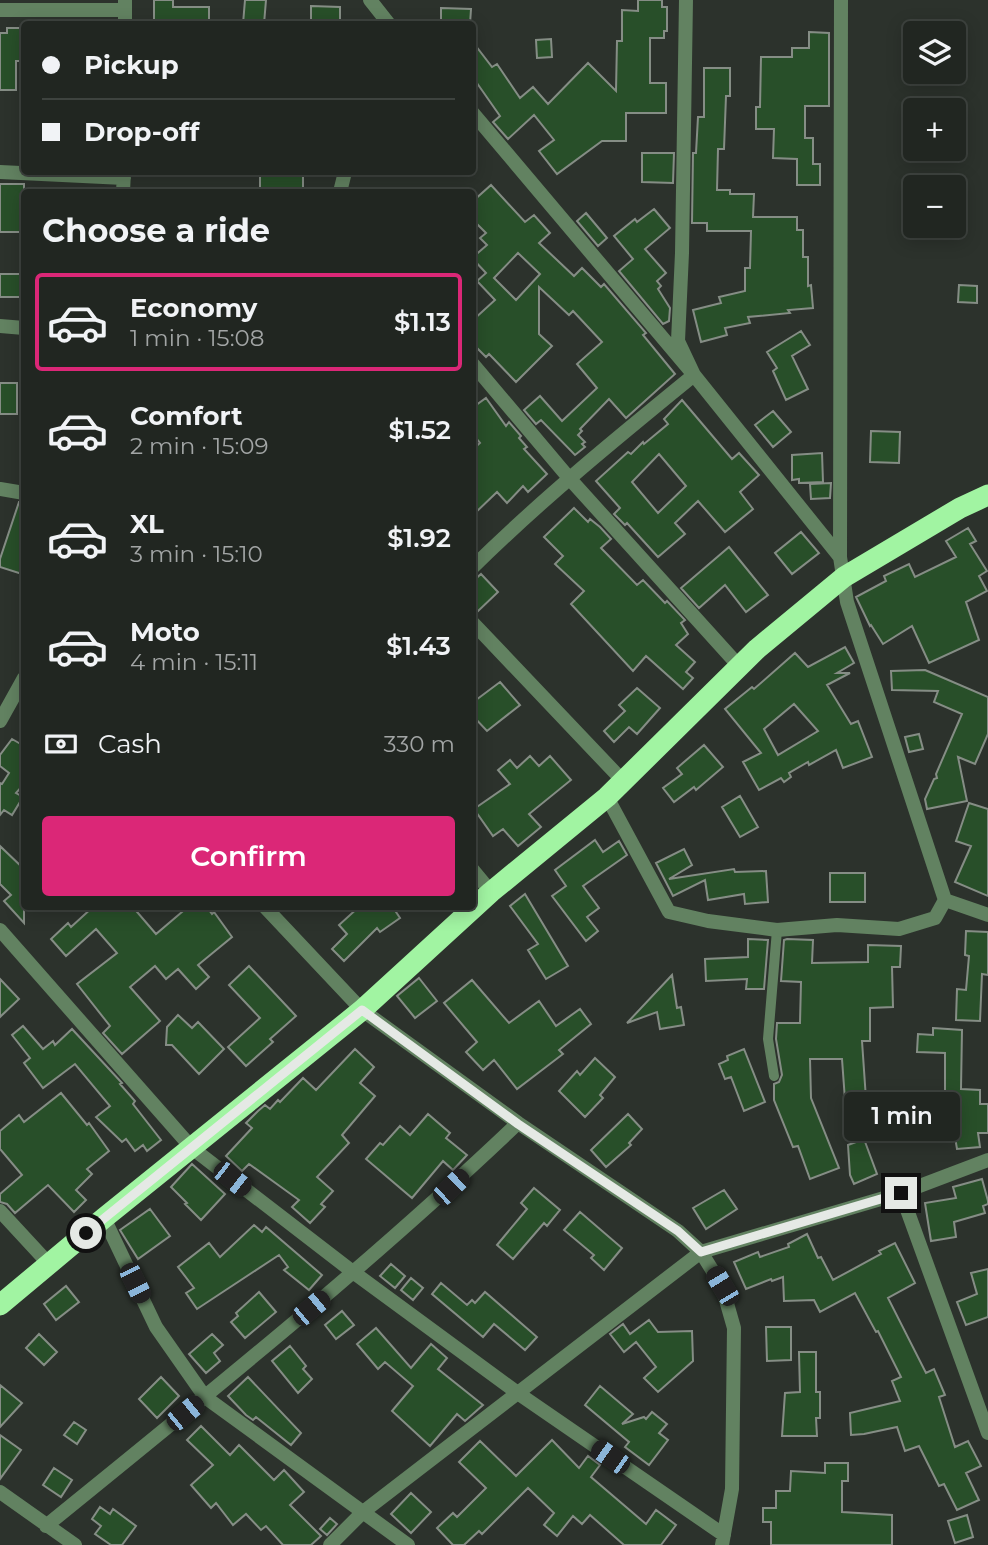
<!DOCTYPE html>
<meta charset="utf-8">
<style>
body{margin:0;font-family:Montserrat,sans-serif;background:#2d322e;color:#f1f3f6;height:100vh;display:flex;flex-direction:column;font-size:26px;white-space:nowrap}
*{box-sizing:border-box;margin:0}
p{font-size:23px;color:#a2a5a5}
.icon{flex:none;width:38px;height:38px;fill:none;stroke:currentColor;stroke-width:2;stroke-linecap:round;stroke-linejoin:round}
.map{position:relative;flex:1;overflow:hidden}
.drawer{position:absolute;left:21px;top:189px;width:455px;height:721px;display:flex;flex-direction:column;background:#212621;border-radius:7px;box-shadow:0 4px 18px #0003,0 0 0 2px #3e433f}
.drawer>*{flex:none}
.hud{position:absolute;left:21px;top:21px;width:455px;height:154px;border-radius:7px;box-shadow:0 4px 18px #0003,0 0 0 2px #3e433f;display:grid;align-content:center;height:154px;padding:0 21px;background:#212621}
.controls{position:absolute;left:903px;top:21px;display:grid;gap:14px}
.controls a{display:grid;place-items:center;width:63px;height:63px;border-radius:7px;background:#212621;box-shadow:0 4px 18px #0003,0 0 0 2px #3e433f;font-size:35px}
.end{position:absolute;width:32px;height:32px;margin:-16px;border:9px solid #e5e9e5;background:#111;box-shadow:0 0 0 4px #111}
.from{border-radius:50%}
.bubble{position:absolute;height:49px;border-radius:7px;background:#212621;box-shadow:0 4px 18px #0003,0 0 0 2px #3e433f;font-size:23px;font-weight:600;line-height:49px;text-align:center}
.car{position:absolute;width:21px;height:42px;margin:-21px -10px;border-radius:9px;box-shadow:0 0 5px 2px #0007;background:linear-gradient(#222 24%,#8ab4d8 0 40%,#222 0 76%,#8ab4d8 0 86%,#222 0)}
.hud b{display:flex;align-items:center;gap:24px;height:66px;font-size:26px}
.hud b+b{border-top:2px solid #3e433f}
.hud i{width:18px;height:18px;background:#f1f3f6}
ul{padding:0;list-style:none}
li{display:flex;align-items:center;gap:21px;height:98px;margin:0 14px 10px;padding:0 7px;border:4px solid transparent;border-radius:7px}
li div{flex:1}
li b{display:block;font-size:26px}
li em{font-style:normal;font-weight:600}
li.selected{border-color:#db2777}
li>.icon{width:63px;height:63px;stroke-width:1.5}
h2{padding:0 21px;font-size:32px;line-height:84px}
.pay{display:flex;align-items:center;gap:18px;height:77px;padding:0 21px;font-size:26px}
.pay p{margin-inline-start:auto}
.action{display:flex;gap:14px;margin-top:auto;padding:14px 21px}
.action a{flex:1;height:80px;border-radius:7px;background:#db2777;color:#fff;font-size:28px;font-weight:600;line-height:80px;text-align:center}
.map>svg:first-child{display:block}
</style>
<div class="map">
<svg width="988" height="1545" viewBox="0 0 988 1545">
<rect width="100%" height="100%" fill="#2c322c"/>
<!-- building -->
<path fill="#284f29" stroke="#858d85" stroke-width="2" fill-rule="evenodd" d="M154,0H173V7H209V24L154,22Z
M245,0H266L264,24H243Z
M638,0H662V7H667V31H664V38H650V83H666V113H626V141H602L557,174L539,151L554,140L534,115L508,139L493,122L500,116L472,76V41L492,67L497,64L520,98L533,87L548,104L588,63L616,91L617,41H622V10L638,11Z
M311,6L340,7V24H311Z
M441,8L471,9L470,24H441Z
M7,28H24V61H16V90H0V33H7Z
M809,32L829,33V106H805V138H813V164H820V185H797V159L773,158L774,129H756V107H760L761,57H792V48H809Z
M551,39L552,57L537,58L536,40Z
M704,68H730V96H726L724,149H718L717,190H730V194H754L753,217H797V230H803V257H808V286L811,285L813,308L788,310L790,313L748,317L750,323L725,328L727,335L701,342L693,310L721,303L719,297L745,291V268H750L751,231H707V223H692L693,153H696L698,117H704Z
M642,153H674L673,183L642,182Z
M260,173L303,174V192H260Z
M0,184H24V232H0Z
M491,185L525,222L534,215L550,233L539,243L574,276L582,268L601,287L604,284L646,333L643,335L675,374L626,418L609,399L580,429L582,431L578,435L585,442L582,444L585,447L575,455L541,420L536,424L524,410L540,396L562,421L597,388L577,364L602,342L573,311L569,315L539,287V334L552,346L516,382L489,354L486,357L472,343V321L495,300L477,281L486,273L472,258L487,245L480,238L486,233L472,219V202ZM518,253L540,274L516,300L494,278Z
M654,209L670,228L645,249L666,273L657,281L661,286L658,289L670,308L669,321L663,324L619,271L633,259L614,236L635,219L637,222Z
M586,213L607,238L598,246L577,221Z
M0,274H24V297H0Z
M959,285L977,286V303L958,302Z
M801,331L810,345L792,356L808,389L786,400L773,371L777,368L767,352Z
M0,383H17V414H0Z
M486,398L506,426L509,422L521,436L519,438L527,447L524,449L547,474L528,492L523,486L507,503L497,492L472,516V450L480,443L472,433V408Z
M682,400L732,459L739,453L759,475L740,492L753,509L725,532L698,501L675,523L685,534L658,557L627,523L625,525L614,514L620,508L596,481L628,452L631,454L643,442L644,444L668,424L664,419ZM659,454L686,486L658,513L632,482Z
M773,411L791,432L773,447L755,425Z
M871,431L900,432L899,463L870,462Z
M822,453L823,482L799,483V479L792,480V455Z
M831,483L830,498L811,499L810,484Z
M19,502H24V566L22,574L0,567V559Z
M574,508L588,522L590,519L600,527L611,539L601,548L637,585L643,580L665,603L667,601L685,620L681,623L688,634L676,645L695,662L686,672L693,678L683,689L646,656L633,671L571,604L584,591L555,564L563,556L544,537Z
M968,528L976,541L970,544L987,571L979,576L987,591L966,602L979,640L929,663L912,626L883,644L871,625L870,626L856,597L886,581L884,576L909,564L915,577L956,557L946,541Z
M801,532L819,553L792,574L775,553Z
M729,547L768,595L746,612L725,585L699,608L681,588Z
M481,574L498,592L476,613H472V582Z
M845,647L854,663L837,673H850L827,685L851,724L858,721L872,757L843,768L836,750L809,765L808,762L789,773L791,777L784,782L781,778L759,790L743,762L761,753L725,709L752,687L754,689L795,653L808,667ZM794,704L818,731L778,755L764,729Z
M925,670L988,697V734L975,764L958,757L967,801L927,809L925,799L934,779L937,778L936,774L962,714L934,702L938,691L892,690L891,671Z
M500,682L520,705L487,731L472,715V703Z
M637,688L660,708L637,734L629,727L614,742L604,731L625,711L619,705Z
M919,734L923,749L909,752L905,737Z
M12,739L24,746V784L16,793L23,797L12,815L4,810L0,815V783L2,784L9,773L0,766V755Z
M704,745L723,767L696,790L694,787L674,802L663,788L682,774L677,768Z
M530,756L539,766L550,756L571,780L529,814L541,827L518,846L503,829L493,836L474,809L510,784L498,770L510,760L517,768Z
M740,796L758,827L740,837L722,807Z
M969,803L988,809V896L955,882L971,846L956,841Z
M595,840L603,852L619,841L627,855L583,886L599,908L587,917L598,931L586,941L552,896L566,886L555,870Z
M0,846L24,869V923L4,901L11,895L0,884Z
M684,849L692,865L669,879L734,869L735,872L766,871L768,902L745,904L744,894L708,900L705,880L673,896L656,863Z
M830,873H865V902H830Z
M525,894L568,966L546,979L528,950L538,944L510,906Z
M94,906H132L156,934L189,906H206L212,914L214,912L232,937L198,965L209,977L196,989L178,969L166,979L155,966L130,987L160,1021L122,1054L103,1033L110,1026L77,984L117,953L96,929L66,956L51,939L68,923L71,927Z
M360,906H392L400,918L380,932L377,928L344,961L332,949L347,934L339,925Z
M966,931L988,932V975L982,974L980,1021L956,1020L957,989L966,990L969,956L965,955Z
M748,939L768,940L764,989H746L747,979L706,981L705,959L748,957Z
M787,939L813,940L812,963L868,962V945L901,946L900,967H892L893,1007L870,1008V1041H862L866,1099L845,1100L842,1059H810L811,1098L839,1168L810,1179L798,1146L793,1147L774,1100V1084L779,1082L782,1075L776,1039L777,1023H800L801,982L781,981L784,940Z
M249,966L296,1016L270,1039L273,1042L246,1066L228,1047L260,1018L229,985Z
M672,975L677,1008L681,1007L684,1025L660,1029L657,1012L627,1023Z
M419,978L437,1001L415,1018L397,996Z
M0,979L19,999L0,1017Z
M472,980L509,1023L539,1001L556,1026L580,1009L591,1024L559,1050L563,1054L517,1089L494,1060L483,1070L466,1052L477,1042L444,1003Z
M178,1015L192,1028L198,1022L224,1049L199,1074L172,1045H166L167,1027Z
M23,1026L43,1049L53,1041L55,1045L72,1029L122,1083L120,1084L135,1101L133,1104L161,1140L147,1151L143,1145L135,1151L126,1139L122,1142L96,1117L110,1106L75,1064L43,1088L24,1063L30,1058L12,1035Z
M933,1028L962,1030L961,1089L980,1090V1104H988V1133H978L980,1147L957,1149L951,1113H931L930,1094H945V1053L917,1052L918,1034L933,1035Z
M355,1049L374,1067L360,1083L375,1096L342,1135L349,1143L317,1177L333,1191L321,1204L325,1207L310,1223L292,1207L299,1200L249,1164L242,1171L226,1156L252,1128L246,1123L258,1111L265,1105L270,1109L278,1100L280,1102L303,1078L316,1090Z
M744,1049L765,1102L744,1111L731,1077L725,1079L719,1064L728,1060L727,1056Z
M595,1058L615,1077L600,1095L603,1098L585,1117L559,1091L577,1071L580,1075Z
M61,1093L87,1125L89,1123L109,1151L87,1169L92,1174L76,1190L86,1200L74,1212L48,1185L15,1213L7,1204L0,1202V1194L22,1175L0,1149V1131L19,1115L24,1122Z
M428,1114L450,1133L446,1138L467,1155L453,1170L443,1161L412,1198L366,1159L380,1143L383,1145L400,1126L410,1135Z
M628,1114L642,1129L629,1143L631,1145L606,1167L591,1150Z
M864,1139L877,1174L854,1184L850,1175L848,1145Z
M192,1164L225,1194L201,1220L185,1204L187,1203L171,1187Z
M982,1179L988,1201V1204L983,1206L985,1213L954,1222L956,1237L931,1241L925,1203L956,1198L953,1187Z
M534,1188L560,1210L547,1226L544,1223L513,1259L497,1245L527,1209L521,1203Z
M724,1190L737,1209L706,1229L693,1208Z
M150,1209L170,1236L138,1259L120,1230Z
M580,1212L622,1248L604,1270L591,1258L594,1255L564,1230Z
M254,1225L262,1232L266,1227L322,1275L309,1290L284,1270L288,1267L279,1255L197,1309L186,1293L194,1288L178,1267L209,1243L220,1257Z
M807,1234L818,1258L821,1257L833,1280L881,1254L879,1251L895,1243L915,1283L888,1298L926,1373L934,1369L945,1395L939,1397L955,1447L968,1441L981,1466L966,1473L979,1500L957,1510L944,1484L939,1486L919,1446L905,1451L897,1427L864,1434L851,1435L850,1413L900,1401L892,1381L901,1377L878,1331L876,1332L855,1293L820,1312L814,1300L784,1301L783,1277L772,1281L771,1279L746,1289L734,1262L758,1252L760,1257L789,1247L788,1244Z
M391,1264L405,1276L395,1288L380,1276Z
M988,1269V1317L966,1325L957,1302L977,1294L971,1273Z
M411,1278L423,1288L413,1300L401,1290Z
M441,1283L467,1305L472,1300L475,1303L485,1292L537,1337L525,1350L494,1324L483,1337L432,1294Z
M66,1286L79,1302L56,1320L44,1304Z
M259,1292L276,1312L245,1338L231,1322L238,1316L236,1313Z
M342,1311L354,1325L336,1339L325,1325Z
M649,1320L658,1332L692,1331L693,1361L658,1392L644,1378L656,1367L636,1342L624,1352L610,1334L623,1324L630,1334Z
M766,1327H791V1360L767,1361Z
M376,1328L411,1368L431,1344L447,1358L438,1369L483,1405L465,1421L457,1414L430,1446L392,1411L413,1386L385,1362L378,1369L357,1344Z
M39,1334L57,1352L44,1365L26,1348Z
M212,1334L223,1345L214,1353L220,1361L206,1373L189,1354Z
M290,1346L306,1366L303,1369L312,1379L298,1393L272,1361Z
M799,1352H816V1392H820V1418H816L817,1436H782L785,1393L800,1392Z
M161,1377L179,1396L157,1418L139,1399Z
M248,1377L301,1433L291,1445L256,1417L253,1420L246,1415L228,1396Z
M0,1385L22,1403L0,1427Z
M600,1386L633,1414L622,1424L644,1417L646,1419L652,1412L667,1424L659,1433L668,1440L649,1465L625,1447L629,1442L585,1405Z
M74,1422L86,1430L77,1444L64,1435Z
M201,1426L230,1455L239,1445L274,1480L284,1470L304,1492L290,1505L321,1536L311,1545H283L266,1526L261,1530L246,1514L233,1525L216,1503L211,1508L191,1485L213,1465L187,1440Z
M0,1435L21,1450L0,1479Z
M552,1440L579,1468L588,1456L600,1465L591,1477L646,1524L656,1510L676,1525L661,1545H624L590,1515L582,1524L573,1516L557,1536L544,1525L554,1513L528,1488L482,1534L479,1531L464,1545H453L437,1528L453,1513L457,1517L486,1488L459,1462L480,1441L516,1476Z
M825,1463H848V1481H842V1512L892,1515V1545H771V1522H763V1508H776V1491H790L791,1471L825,1473Z
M54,1468L72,1480L61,1497L43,1485Z
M411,1493L431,1512L411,1533L391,1514Z
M100,1507L110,1514L113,1509L136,1526L122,1545H111L95,1534L101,1526L92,1519Z
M967,1515L973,1537L955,1543L948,1521Z
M330,1518L337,1524L327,1535L320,1529Z"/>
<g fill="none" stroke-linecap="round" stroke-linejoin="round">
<!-- lane -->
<path stroke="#628261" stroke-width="10" d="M774,1076L768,1039L777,930"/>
<!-- street -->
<path stroke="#628261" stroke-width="14" d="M370,0L389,24
M125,1V24
M0,10H125
M472,112L694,375L840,557L847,602L945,900
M0,172L124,178
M123,192L124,172
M340,192L345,172
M0,326L24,328
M472,363L569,478L739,666
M0,489L24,493
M840,557L841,0
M472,568C542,499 618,437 694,375L678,341L682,253L686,0
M472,622L623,781
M0,721L24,678
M607,797L669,912L708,921L777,930L837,925L899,929L935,918L945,900L988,915
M472,869L491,892
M264,906L362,1010L518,1123L678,1231L701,1252L722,1286L734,1328L732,1489L722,1545
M0,930L192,1148L353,1272L519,1394L724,1535
M901,1193L988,1433
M0,1211L49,1264
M104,1218L156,1327L205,1397L408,1545
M0,1492L75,1545
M46,1526C207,1395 368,1266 518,1123
M330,1545L363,1512L701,1252L901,1193L988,1160"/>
<!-- highway -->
<path stroke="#a1f4a2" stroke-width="21" d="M0,1305L104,1218L362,1010L491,892L607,797L757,649L844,577L960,508L988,495"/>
</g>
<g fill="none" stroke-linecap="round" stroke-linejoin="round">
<!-- route -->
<path stroke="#e5e9e5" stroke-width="9" d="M86,1233L362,1010L518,1124L678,1231L701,1252L901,1193"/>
</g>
</svg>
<div class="controls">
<a><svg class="icon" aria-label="layers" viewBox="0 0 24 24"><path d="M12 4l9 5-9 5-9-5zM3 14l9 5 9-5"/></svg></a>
<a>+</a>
<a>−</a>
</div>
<i class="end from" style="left:86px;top:1233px"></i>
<i class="end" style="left:901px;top:1193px"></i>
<div class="bubble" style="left:844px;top:1092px;width:116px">1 min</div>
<i class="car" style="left:232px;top:1179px;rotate:128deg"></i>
<i class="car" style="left:451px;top:1187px;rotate:46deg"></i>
<i class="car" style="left:135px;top:1283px;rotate:154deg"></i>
<i class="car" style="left:722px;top:1286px;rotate:329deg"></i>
<i class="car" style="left:311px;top:1308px;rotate:50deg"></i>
<i class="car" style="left:185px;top:1413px;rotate:51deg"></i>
<i class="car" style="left:610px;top:1457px;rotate:305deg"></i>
<div class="hud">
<b><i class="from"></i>Pickup</b>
<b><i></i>Drop-off</b>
</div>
<section class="drawer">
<h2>Choose a ride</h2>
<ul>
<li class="selected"><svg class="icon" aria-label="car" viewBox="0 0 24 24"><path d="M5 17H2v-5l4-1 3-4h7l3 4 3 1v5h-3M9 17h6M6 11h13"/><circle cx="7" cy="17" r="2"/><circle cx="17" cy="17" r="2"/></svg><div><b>Economy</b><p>1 min · 15:08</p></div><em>$1.13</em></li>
<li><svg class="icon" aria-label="car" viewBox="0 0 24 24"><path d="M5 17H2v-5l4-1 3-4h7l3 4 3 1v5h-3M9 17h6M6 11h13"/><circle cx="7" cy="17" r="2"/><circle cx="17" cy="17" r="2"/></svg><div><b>Comfort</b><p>2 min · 15:09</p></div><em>$1.52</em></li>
<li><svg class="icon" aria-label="car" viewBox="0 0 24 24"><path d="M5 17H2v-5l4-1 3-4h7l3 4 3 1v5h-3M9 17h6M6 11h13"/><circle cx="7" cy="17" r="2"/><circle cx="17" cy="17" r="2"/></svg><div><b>XL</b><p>3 min · 15:10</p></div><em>$1.92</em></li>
<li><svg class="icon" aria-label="car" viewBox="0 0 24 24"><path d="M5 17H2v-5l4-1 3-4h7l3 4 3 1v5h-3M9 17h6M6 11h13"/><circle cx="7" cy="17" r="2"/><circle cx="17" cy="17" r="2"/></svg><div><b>Moto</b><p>4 min · 15:11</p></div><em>$1.43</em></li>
</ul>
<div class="pay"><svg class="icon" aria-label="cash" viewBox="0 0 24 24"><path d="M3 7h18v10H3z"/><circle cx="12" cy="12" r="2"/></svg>Cash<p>330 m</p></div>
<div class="action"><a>Confirm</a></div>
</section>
</div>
